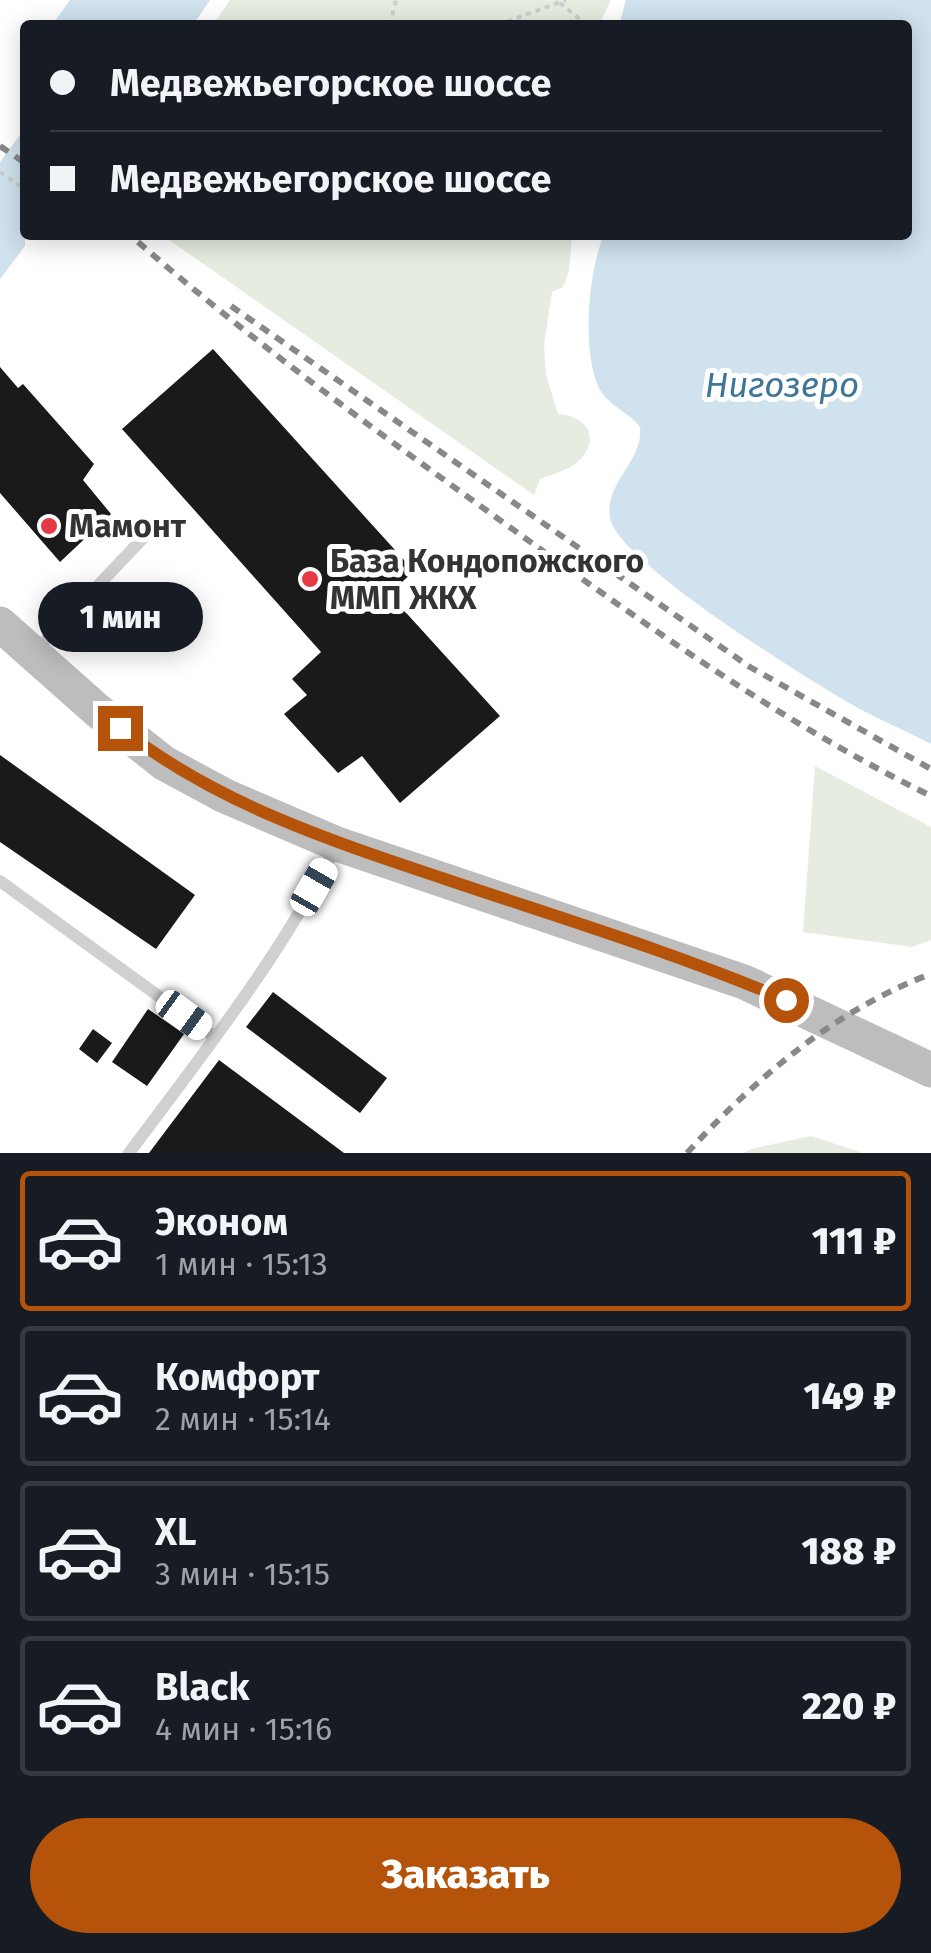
<!DOCTYPE html>
<html lang="ru">
<meta charset="utf-8">
<style>
body{margin:0;font-family:"Fira Sans",sans-serif;background:#242831;color:#f1f3f6;height:100vh;display:flex;flex-direction:column;font-size:38px;white-space:nowrap}
*{box-sizing:border-box;margin:0}
p{font-size:32px;color:#9ea1a6}
.icon{flex:none;width:55px;height:55px;fill:none;stroke:currentColor;stroke-width:2;stroke-linecap:round;stroke-linejoin:round}
.map{position:relative;height:1153px;overflow:hidden}
.details{display:flex;flex-direction:column;background:#171b24;flex:1}
.details>*{flex:none}
.top-card{position:absolute;left:20px;top:20px;width:892px;height:220px;border-radius:10px;box-shadow:0 5px 25px #0003;display:grid;align-content:center;height:220px;padding:0 30px;background:#171b24}
.end{position:absolute;width:45px;height:45px;margin:-22px;border:12px solid #b45309;background:#fff;box-shadow:0 0 0 5px #fff}
.from{border-radius:50%}
.bubble{position:absolute;height:70px;border-radius:35px;background:#171b24;box-shadow:0 5px 25px #0003;font-size:32px;font-weight:800;line-height:70px;text-align:center}
.car{position:absolute;width:30px;height:60px;margin:-30px -15px;border-radius:12px;box-shadow:0 0 8px 2px #0007;background:linear-gradient(#fff 24%,#345 0 40%,#fff 0 76%,#345 0 86%,#fff 0)}
.top-card b{display:flex;align-items:center;gap:35px;height:95px;font-size:38px}
.top-card b+b{border-top:2px solid #363941}
.top-card i{width:25px;height:25px;background:#f1f3f6}
ul{padding:18px 0 0;list-style:none}
li{display:flex;align-items:center;gap:30px;height:140px;margin:0 20px 15px;padding:0 10px;border:5px solid #363941;border-radius:10px}
li div{flex:1}
li b{display:block;font-size:38px}
li em{font-style:normal;font-weight:800}
li.current{border-color:#b45309}
li>.icon{width:90px;height:90px;stroke-width:1.5}
.primary-button{display:flex;gap:20px;margin-top:auto;padding:20px 30px}
.primary-button a{flex:1;height:115px;border-radius:60px;background:#b45309;color:#fff;font-size:40px;font-weight:800;line-height:115px;text-align:center}
.map>svg:first-child{display:block}
</style>
<div class="map">
<svg width="931" height="1153" viewBox="0 0 931 1153">
<rect width="100%" height="100%" fill="#fff"/>
<!-- green -->
<path fill="#e6ecdf" d="M230,0H611L599,25H213Z
M162,235H572L569,271L563,287L552,292L544,345L546,375L558,414C581,415 601,432 583,456C574,469 554,474 540,479L534,495Z
M815,766L931,827V940L912,947L803,932Z
M811,1136L863,1153H743L751,1149Z"/>
<!-- water -->
<path fill="#cfe2ee" d="M70,0H210L193,25H52Z
M626,0H931V744C904,730 875,718 849,703C805,677 618,562 610,518C604,482 644,461 640,427C629,412 610,407 600,390C581,353 588,272 604,235H908V25H619Z
M25,128V246L0,279V162Z"/>
<!-- building -->
<path fill="#1a1a1a" d="M213,349L414,571L389,594L500,716L400,803L362,756L338,773L284,714L307,695L292,679L321,652L122,429Z
M0,367L18,388L23,384L94,464L83,480L111,514L60,562L0,493Z
M0,755L195,895L156,949L0,842Z
M273,992L387,1078L360,1113L246,1027Z
M148,1009L184,1034L147,1086L112,1062Z
M93,1029L112,1043L97,1063L79,1049Z
M219,1060L344,1153H149Z"/>
<g fill="none" stroke-linecap="round" stroke-linejoin="round">
<!-- path -->
<path stroke="#cdcdcd" stroke-width="4" stroke-dasharray="5 5" stroke-linecap="butt" d="M560,3L587,25
M390,25L396,0
M498,25L566,0
M0,172L25,190"/>
<!-- lane -->
<path stroke="#d0d0d0" stroke-width="12" d="M35,652L144,537
M0,881L215,1037
M129,1153C202,1055 281,956 336,846"/>
<!-- secondary -->
<path stroke="#bdbdbd" stroke-width="35" d="M0,624L98,711L164,763L225,796L337,844L744,982L931,1070"/>
<!-- rail -->
<path stroke="#888" stroke-width="6" stroke-dasharray="10 8" stroke-linecap="butt" d="M0,146L25,163
M138,242C255,344 379,433 504,523C642,622 778,721 931,796
M231,306L750,667L931,769
M687,1153C755,1079 836,1009 931,974"/>
</g>
<g fill="none" stroke-linecap="round" stroke-linejoin="round">
<!-- route -->
<path stroke="#b45309" stroke-width="12" d="M120,728C216,803 328,840 442,878C557,917 674,952 786,1000"/>
</g>
<!-- markers -->
<g fill="#e63946" stroke="#fff" stroke-width="4">
<circle cx="49" cy="526" r="10"/>
<circle cx="310" cy="579" r="10"/>
</g>
<g text-anchor="middle" stroke-width="10" stroke-linejoin="round" paint-order="stroke">
<!-- poi labels -->
<g font-size="32" font-weight="bold" fill="#333" stroke="#fff" text-anchor="start">
<text x="69" y="537">Мамонт</text>
<text x="330" y="572">База Кондопожского<tspan x="330" dy="37">ММП ЖКХ</tspan></text>
</g>
<!-- water labels -->
<g font-size="35" font-style="italic" fill="#3f7597" stroke="#fff">
<text x="782" y="397">Нигозеро</text>
</g>
</g>
</svg>
<i class="end from" style="left:786px;top:1000px"></i>
<i class="end" style="left:120px;top:728px"></i>
<div class="bubble" style="left:38px;top:582px;width:165px">1 мин</div>
<i class="car" style="left:314px;top:887px;rotate:30deg"></i>
<i class="car" style="left:184px;top:1015px;rotate:126deg"></i>
<div class="top-card">
<b><i class="from"></i>Медвежьегорское шоссе</b>
<b><i></i>Медвежьегорское шоссе</b>
</div>
</div>
<section class="details">
<ul>
<li class="current"><svg class="icon" aria-label="car" viewBox="0 0 24 24"><path d="M5 17H2v-5l4-1 3-4h7l3 4 3 1v5h-3M9 17h6M6 11h13"/><circle cx="7" cy="17" r="2"/><circle cx="17" cy="17" r="2"/></svg><div><b>Эконом</b><p>1 мин · 15:13</p></div><em>111 ₽</em></li>
<li><svg class="icon" aria-label="car" viewBox="0 0 24 24"><path d="M5 17H2v-5l4-1 3-4h7l3 4 3 1v5h-3M9 17h6M6 11h13"/><circle cx="7" cy="17" r="2"/><circle cx="17" cy="17" r="2"/></svg><div><b>Комфорт</b><p>2 мин · 15:14</p></div><em>149 ₽</em></li>
<li><svg class="icon" aria-label="car" viewBox="0 0 24 24"><path d="M5 17H2v-5l4-1 3-4h7l3 4 3 1v5h-3M9 17h6M6 11h13"/><circle cx="7" cy="17" r="2"/><circle cx="17" cy="17" r="2"/></svg><div><b>XL</b><p>3 мин · 15:15</p></div><em>188 ₽</em></li>
<li><svg class="icon" aria-label="car" viewBox="0 0 24 24"><path d="M5 17H2v-5l4-1 3-4h7l3 4 3 1v5h-3M9 17h6M6 11h13"/><circle cx="7" cy="17" r="2"/><circle cx="17" cy="17" r="2"/></svg><div><b>Black</b><p>4 мин · 15:16</p></div><em>220 ₽</em></li>
</ul>
<div class="primary-button"><a>Заказать</a></div>
</section>
